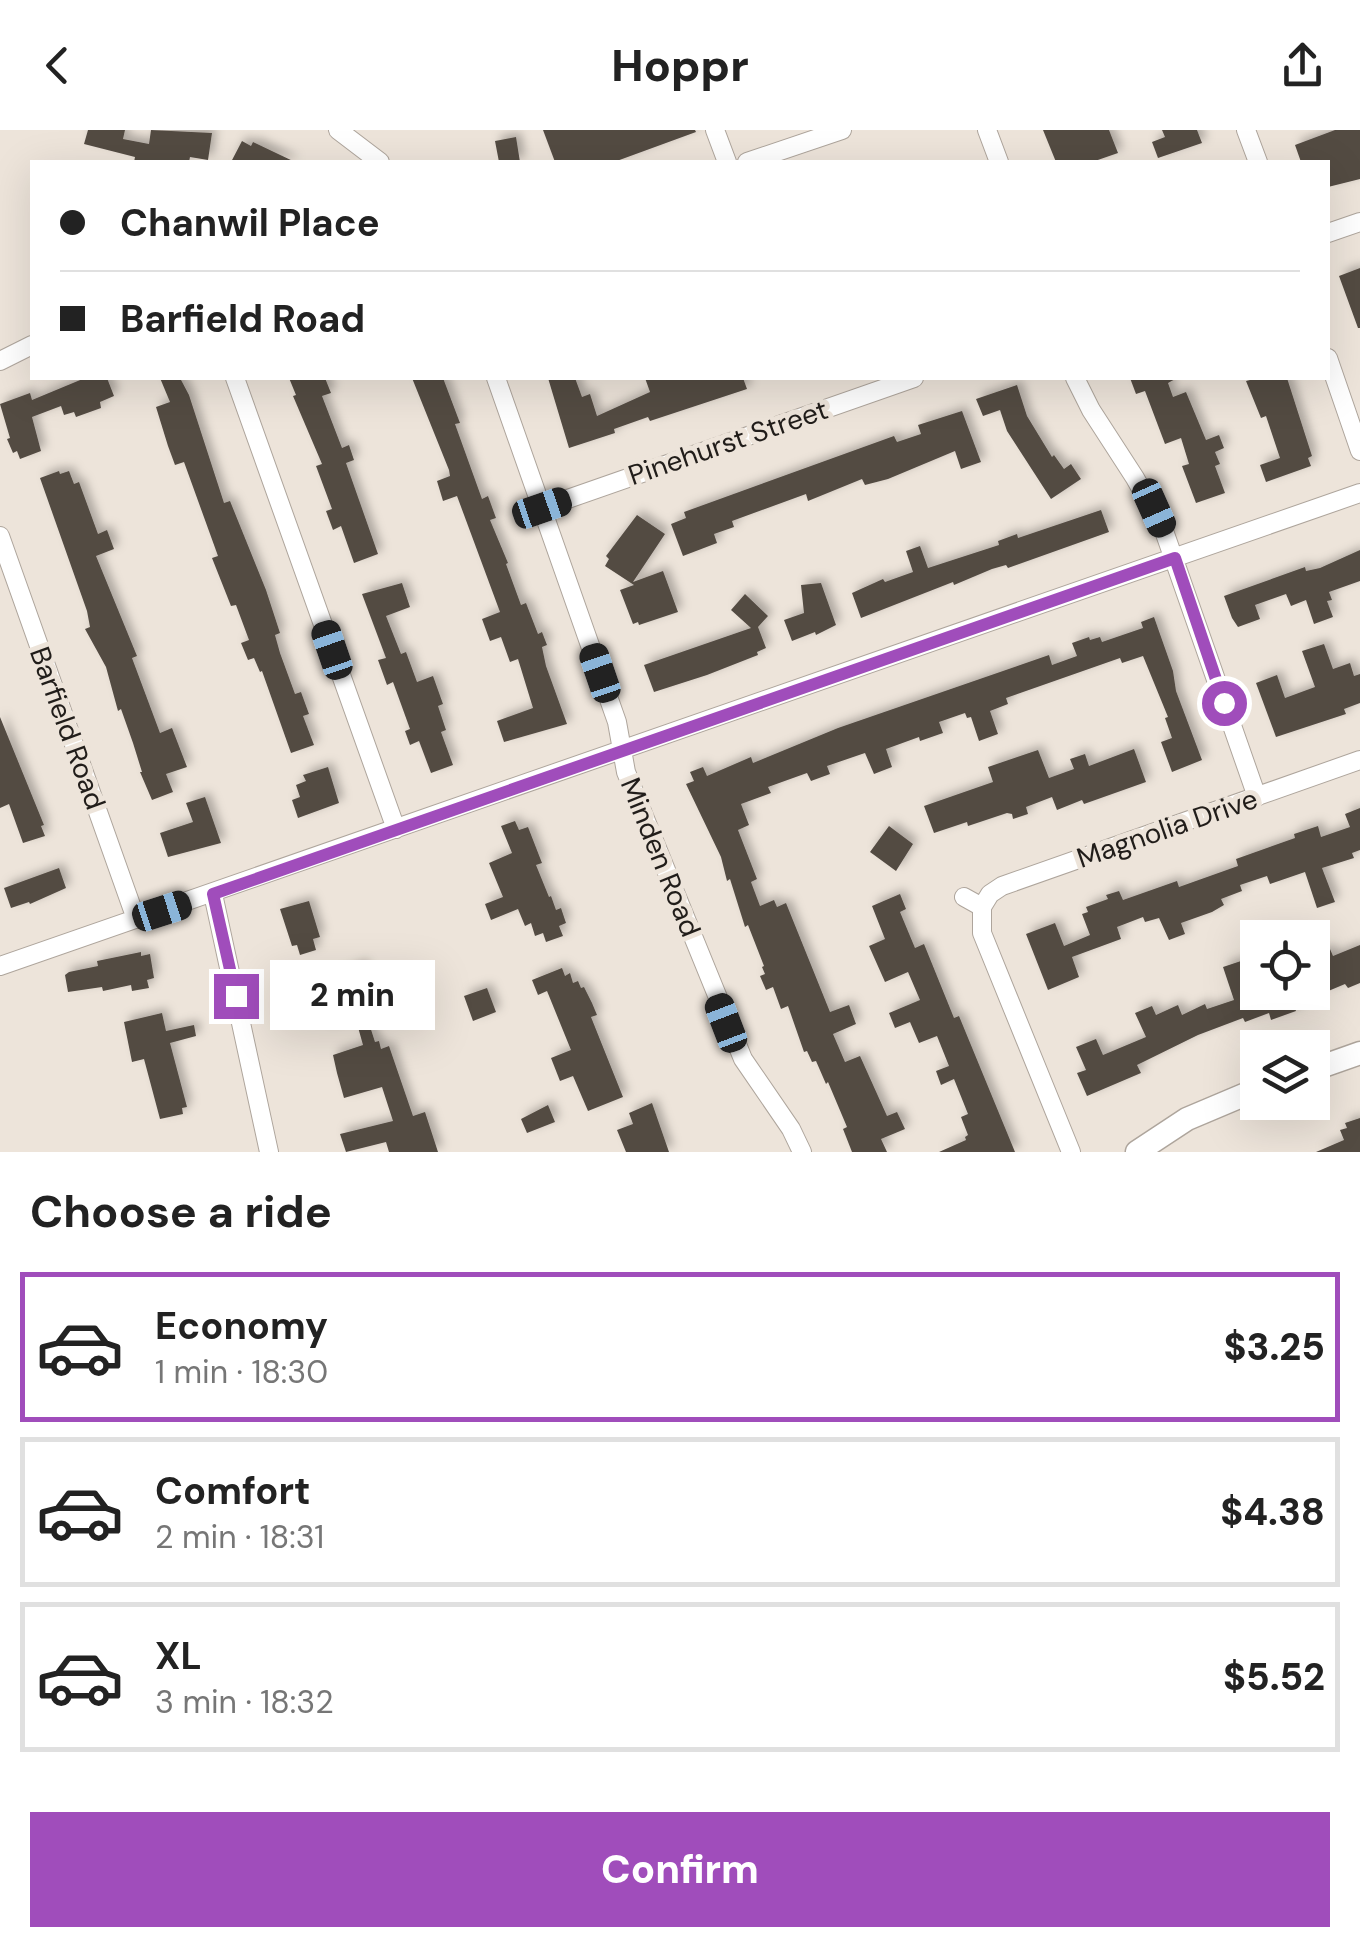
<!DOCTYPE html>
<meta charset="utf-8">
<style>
body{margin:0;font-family:"DM Sans",sans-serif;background:#f2f2f2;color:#222;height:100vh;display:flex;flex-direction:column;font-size:38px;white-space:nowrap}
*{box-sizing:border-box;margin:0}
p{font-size:32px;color:#767676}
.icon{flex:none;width:55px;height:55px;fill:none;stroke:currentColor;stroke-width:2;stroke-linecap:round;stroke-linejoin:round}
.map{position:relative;height:1022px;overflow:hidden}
.side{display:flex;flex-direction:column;background:#fff;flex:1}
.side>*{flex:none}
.top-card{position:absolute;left:30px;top:30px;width:1300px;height:220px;border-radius:0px;box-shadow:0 10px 40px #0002;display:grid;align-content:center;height:220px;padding:0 30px;background:#fff}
.controls{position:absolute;left:1240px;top:790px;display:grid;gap:20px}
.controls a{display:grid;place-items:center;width:90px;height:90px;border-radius:0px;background:#fff;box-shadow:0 10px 40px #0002;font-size:50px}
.end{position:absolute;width:45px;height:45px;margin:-22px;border:12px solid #a04dbb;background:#fff;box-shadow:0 0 0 5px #fff}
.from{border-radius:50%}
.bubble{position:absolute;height:70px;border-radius:0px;background:#fff;box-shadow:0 10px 40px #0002;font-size:32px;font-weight:800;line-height:70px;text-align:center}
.car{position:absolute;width:30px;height:60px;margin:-30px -15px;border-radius:12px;box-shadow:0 0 8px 2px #0007;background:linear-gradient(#222 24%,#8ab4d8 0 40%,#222 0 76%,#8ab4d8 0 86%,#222 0)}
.top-card b{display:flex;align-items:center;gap:35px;height:95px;font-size:38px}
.top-card b+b{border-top:2px solid #e0e0e0}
.top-card i{width:25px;height:25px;background:#222}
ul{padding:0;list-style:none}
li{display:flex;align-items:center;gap:30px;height:150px;margin:0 20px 15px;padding:0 10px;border:5px solid #e0e0e0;border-radius:0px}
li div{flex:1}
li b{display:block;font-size:38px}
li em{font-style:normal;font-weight:800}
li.on{border-color:#a04dbb}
li>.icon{width:90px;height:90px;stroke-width:1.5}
h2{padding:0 30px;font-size:45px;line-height:120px}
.cta{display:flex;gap:20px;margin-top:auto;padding:20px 30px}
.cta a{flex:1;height:115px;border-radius:0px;background:#a04dbb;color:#fff;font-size:40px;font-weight:800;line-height:115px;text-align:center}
header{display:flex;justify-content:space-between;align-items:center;height:130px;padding:0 30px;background:#fff;font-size:45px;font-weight:800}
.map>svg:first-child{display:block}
</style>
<header><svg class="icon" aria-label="back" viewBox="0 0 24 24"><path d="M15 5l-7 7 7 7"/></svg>Hoppr<svg class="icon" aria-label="share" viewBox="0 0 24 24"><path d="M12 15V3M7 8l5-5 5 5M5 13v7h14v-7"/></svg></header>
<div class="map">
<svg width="1360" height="1022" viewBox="0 0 1360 1022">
<defs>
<filter id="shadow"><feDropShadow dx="5" dy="-5" stdDeviation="5" flood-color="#0004"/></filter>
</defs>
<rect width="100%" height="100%" fill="#ede4da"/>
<!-- building -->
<path fill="#534b43" filter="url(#shadow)" d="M88,0H125L123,9L149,14L151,0L212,3L208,30L190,27L189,32H134L135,27L84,14Z
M543,0H695L696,2L614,32H555Z
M1043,0H1109L1118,23L1092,32H1056Z
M1162,0H1197L1202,13L1158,28L1152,12L1165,7Z
M1335,0H1360V49L1328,57V32H1301L1295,15Z
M516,7L520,32H499L495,11Z
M242,11L251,16L253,12L295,32H231Z
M1360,138V198H1358L1339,146Z
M85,248H107L114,266L100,272L101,278L76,287L74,282L64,285L61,276L32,287L41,321L20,329L17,321L13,323L7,309L10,308L0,274L30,263L32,270Z
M160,248H180L189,265L224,373L230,371L266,460L280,503L275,505L280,523L295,564L301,562L309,584L303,586L314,615L291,623L262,541L260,542L254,528L248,530L241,513L249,510L236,475L231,476L212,428L218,426L184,332L175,335L168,316L156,277L170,272Z
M289,248H325L331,263L322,266L342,318L349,315L354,330L346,333L378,424L354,433L341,396L333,400L326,381L332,379L316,336L322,334L293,266L296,265Z
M412,248H443L460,293L455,294L482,369L488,366L496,388L490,390L508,433L506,434L521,475L526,473L538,504L542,502L547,515L542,517L546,536L567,594L504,612L497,591L533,578L518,529L510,532L501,507L490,511L482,489L500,482L457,366L443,371L437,351L450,346L449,340Z
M548,248H575L582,267L590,264L597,286L650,262L645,248H743L747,259L650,291L648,287L614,299L615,303L569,318Z
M1130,248H1177L1168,253L1173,267L1186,262L1206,310L1219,305L1224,318L1215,322L1220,334L1215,336L1225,363L1196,373L1182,336L1189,334L1181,308L1165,314L1145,261L1136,264Z
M1258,248H1287L1312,326L1308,328L1311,336L1266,352L1260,335L1280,328L1266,286L1261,288L1246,251Z
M1017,255L1027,286L1052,327L1054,325L1064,339L1071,334L1081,349L1051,369L1007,301L1000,280L983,286L976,269Z
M962,281L981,332L961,339L955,321L888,349L865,355L862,349L808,371L806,364L732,391L734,397L714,404L717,413L683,426L671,394L686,388L684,382L894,306L897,312L921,304L918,295Z
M59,341L60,344L69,341L74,354L79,352L98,404L107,400L114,419L96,426L137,526L132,528L160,603L172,598L187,637L166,644L173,662L152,670L140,642H142L133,613L121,579L118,581L106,537L85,499L90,497L87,481L40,348Z
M1101,380L1109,402L1008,438L1006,435L992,439L954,455L953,452L861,488L852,463L883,449L885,452L913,442L906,421L920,416L928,438L999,415L998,411L1017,404L1018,408Z
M637,385L665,404L633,452L663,441L678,482L639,495L638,492L633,494L620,460L634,455L605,436L609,429L606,426Z
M1360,420V451L1329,462L1332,470L1327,471L1333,487L1314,494L1306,470L1291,476L1286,464L1255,475L1260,489L1238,497L1232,488L1224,466L1305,437L1306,441L1320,438Z
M402,453L410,477L386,486L401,524L406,522L417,552L433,546L443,574L438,576L446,600L441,602L453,635L431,643L419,611L410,615L405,601L410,599L393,552L387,555L378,530L386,528L362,464Z
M821,453L836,495L816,505L815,502L792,511L784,490L804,483L801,455Z
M745,464L768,486L758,497L766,518L757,522L758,525L707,545L654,562L644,535L751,498L731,480Z
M1154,487L1173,541L1176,561L1202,630L1172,642L1161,612L1172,608L1165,588L1168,587L1143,526L1122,533L1120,528L1006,568L1008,574L990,581L998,604L979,611L971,587L967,588L965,583L939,592L943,603L920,611L919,607L886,619L892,637L874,644L865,623L862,624L827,636L830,644L811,651L807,643L768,657L771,663L741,674L749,695L738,700L757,749L751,752L760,776L774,770L777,777L786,773L830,882L849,875L856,894L833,904L845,932L860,926L887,986L897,982L905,999L881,1009L887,1022H852L843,999L847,997L828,952L826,954L816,931L812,932L807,921L804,922L788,876L781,879L773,857L766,860L760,846L765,844L762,837L764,836L748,795L745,797L730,749L727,751L721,727L686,654L694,651L690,642L703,637L707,646L751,627L753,633L838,598L1049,525L1052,535L1077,526L1072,513L1089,507L1090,510L1100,507L1102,512L1143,498L1141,492Z
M1324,514L1333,539L1350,533L1354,546L1360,544V573L1344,579L1346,584L1276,607L1256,553L1277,545L1285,568L1315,557L1302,521Z
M0,587L44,695L41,696L45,706L23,713L9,674L0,678Z
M1134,619L1146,652L1084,674L1082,670L1057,680L1052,667L1026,677L1028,684L1013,689L1012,684L1007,683L968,696L967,692L934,703L924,676L993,652L988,637L1038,620L1049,648L1074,639L1070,629L1085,624L1089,636Z
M328,637L339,673L298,688L292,670L300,667L296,655L306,651L303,645Z
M205,667L221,713L168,727L160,703L193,692L186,673Z
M1360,678V720L1352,723L1354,728L1322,738L1335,772L1317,778L1305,742L1270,754L1267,746L1240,755L1242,761L1221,769L1224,775L1212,782L1181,793L1185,804L1169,810L1159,788L1145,792L1143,787L1117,797L1121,809L1072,827L1079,847L1048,860L1026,804L1055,793L1064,816L1090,805L1082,784L1088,782L1086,777L1108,769L1106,765L1119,761L1123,770L1177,751L1179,757L1238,736L1236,729L1295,708L1294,704L1318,696L1321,707L1350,697L1345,684Z
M515,691L519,700L528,697L542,733L536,735L549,767L551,766L556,780L561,778L566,793L559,796L563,806L546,812L543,803L535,806L531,793L525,796L518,779L491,790L485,774L503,767L489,733L512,723L501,696Z
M889,696L913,714L896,741L870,722Z
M59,738L66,758L30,774L29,772L11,778L4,758Z
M900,764L906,779L900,782L915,818L924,814L954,888L959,886L1015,1022H939L966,1010L965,1007L968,1005L961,987L968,984L954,949L941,955L936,941L949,936L937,906L919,913L910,892L895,898L889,883L920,870L908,842L885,852L869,816L885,809L872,776Z
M309,771L320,807L313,809L316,820L300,825L297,815L292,816L280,779Z
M1360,815V853L1348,858L1345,854L1326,862L1323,855L1312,860V827L1330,819L1333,826Z
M141,822V826L150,824L154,848L147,850L149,858L132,861L131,855L103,861L102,857L68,862L65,845L69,842L98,836L97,831Z
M1244,830L1255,863L1289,862L1296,881L1271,890L1269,883L1245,892L1243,888L1198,905L1137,935L1141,943L1087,966L1077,943L1086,940L1076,917L1096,909L1103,925L1146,907L1135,883L1152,876L1156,885L1178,875L1182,885L1205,874L1207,879L1234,870L1223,837Z
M363,834L377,879L327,899L309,856Z
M562,838L565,846L570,843L573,853L578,851L581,858L584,857L592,873L597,885L591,887L623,967L588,981L573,946L560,951L551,928L571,920L547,861L538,865L532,850Z
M487,858L496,882L473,891L464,866Z
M162,883L166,901L194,895L196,906L170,913L187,977L182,978L183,984L160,989L144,929L132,932L124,892Z
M367,887L375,912L379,911L381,919L389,916L413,986L425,982L438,1022H389L386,1012L346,1022L340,1004L393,991L382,957L344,968L337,943L333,925L363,915L356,890Z
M652,973L669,1022H626L617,1000L633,994L629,983Z
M548,975L555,992L527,1003L521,989Z
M1360,988V1022H1316L1344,1010L1340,1000L1347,998L1345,993Z"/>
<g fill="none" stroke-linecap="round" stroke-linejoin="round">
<defs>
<path id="minor" d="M338,0L380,32
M715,0L727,32
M987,0L999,32
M1246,0L1258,32
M747,32L842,0
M1328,103L1360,92
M1328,228L1360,321
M0,231L32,215
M235,248L396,699
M496,248L617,592L626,642L743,929L791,999L802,1022
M1075,248L1091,280L1135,348L1163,398L1257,667
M542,378L914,248
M0,406L136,789
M213,764L269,1022
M964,767L982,777
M0,836L1360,363
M1071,1022L982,803V777L990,764L1002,756L1360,630"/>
<path id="secondary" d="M1312,940L1360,923
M1137,1022L1187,989L1258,959"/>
</defs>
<!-- minor casing -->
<use href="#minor" stroke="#aea59c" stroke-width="20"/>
<!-- secondary casing -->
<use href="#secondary" stroke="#aea59c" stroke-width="25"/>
<!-- minor -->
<use href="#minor" stroke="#fff" stroke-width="18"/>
<!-- secondary -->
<use href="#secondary" stroke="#fff" stroke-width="22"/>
</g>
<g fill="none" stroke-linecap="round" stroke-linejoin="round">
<!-- route -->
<path stroke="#a04dbb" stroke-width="12" d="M236,866L213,764L1175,428L1224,573"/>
</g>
<g text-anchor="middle" stroke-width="10" stroke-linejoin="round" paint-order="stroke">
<!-- street labels -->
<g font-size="28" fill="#211d1a" stroke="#ede4da">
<text transform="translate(728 312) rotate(-19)" y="10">Pinehurst Street</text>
<text transform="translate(68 598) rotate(70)" y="10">Barfield Road</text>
<text transform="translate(1167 698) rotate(-19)" y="10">Magnolia Drive</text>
<text transform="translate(661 727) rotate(68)" y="10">Minden Road</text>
</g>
</g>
</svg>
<div class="controls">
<a><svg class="icon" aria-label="locate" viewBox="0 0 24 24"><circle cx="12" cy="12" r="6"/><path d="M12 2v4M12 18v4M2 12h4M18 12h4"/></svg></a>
<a><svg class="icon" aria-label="layers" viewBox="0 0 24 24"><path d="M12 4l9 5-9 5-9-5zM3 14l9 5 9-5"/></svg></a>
</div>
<i class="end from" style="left:1224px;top:573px"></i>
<i class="end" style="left:236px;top:866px"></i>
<div class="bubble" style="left:270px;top:830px;width:165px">2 min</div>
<i class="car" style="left:542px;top:378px;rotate:71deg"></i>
<i class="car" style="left:1154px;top:378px;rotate:156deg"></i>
<i class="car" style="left:332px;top:520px;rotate:341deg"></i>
<i class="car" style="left:600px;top:543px;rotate:341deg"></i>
<i class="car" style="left:162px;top:781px;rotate:72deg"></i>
<i class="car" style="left:726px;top:893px;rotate:339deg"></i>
<div class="top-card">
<b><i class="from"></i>Chanwil Place</b>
<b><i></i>Barfield Road</b>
</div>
</div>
<section class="side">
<h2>Choose a ride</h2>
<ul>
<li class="on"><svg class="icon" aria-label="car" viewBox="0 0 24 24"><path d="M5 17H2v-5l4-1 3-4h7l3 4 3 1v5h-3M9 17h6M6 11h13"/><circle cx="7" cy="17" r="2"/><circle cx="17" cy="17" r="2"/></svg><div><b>Economy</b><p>1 min · 18:30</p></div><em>$3.25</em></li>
<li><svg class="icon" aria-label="car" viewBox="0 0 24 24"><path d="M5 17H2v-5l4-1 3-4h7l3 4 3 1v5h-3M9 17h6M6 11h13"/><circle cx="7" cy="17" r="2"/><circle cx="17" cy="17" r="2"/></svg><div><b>Comfort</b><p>2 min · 18:31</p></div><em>$4.38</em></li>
<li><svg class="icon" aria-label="car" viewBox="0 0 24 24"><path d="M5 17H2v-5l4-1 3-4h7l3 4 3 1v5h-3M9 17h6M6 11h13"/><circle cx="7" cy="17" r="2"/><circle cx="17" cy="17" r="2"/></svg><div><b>XL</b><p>3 min · 18:32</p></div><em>$5.52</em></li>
</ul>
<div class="cta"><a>Confirm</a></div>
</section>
